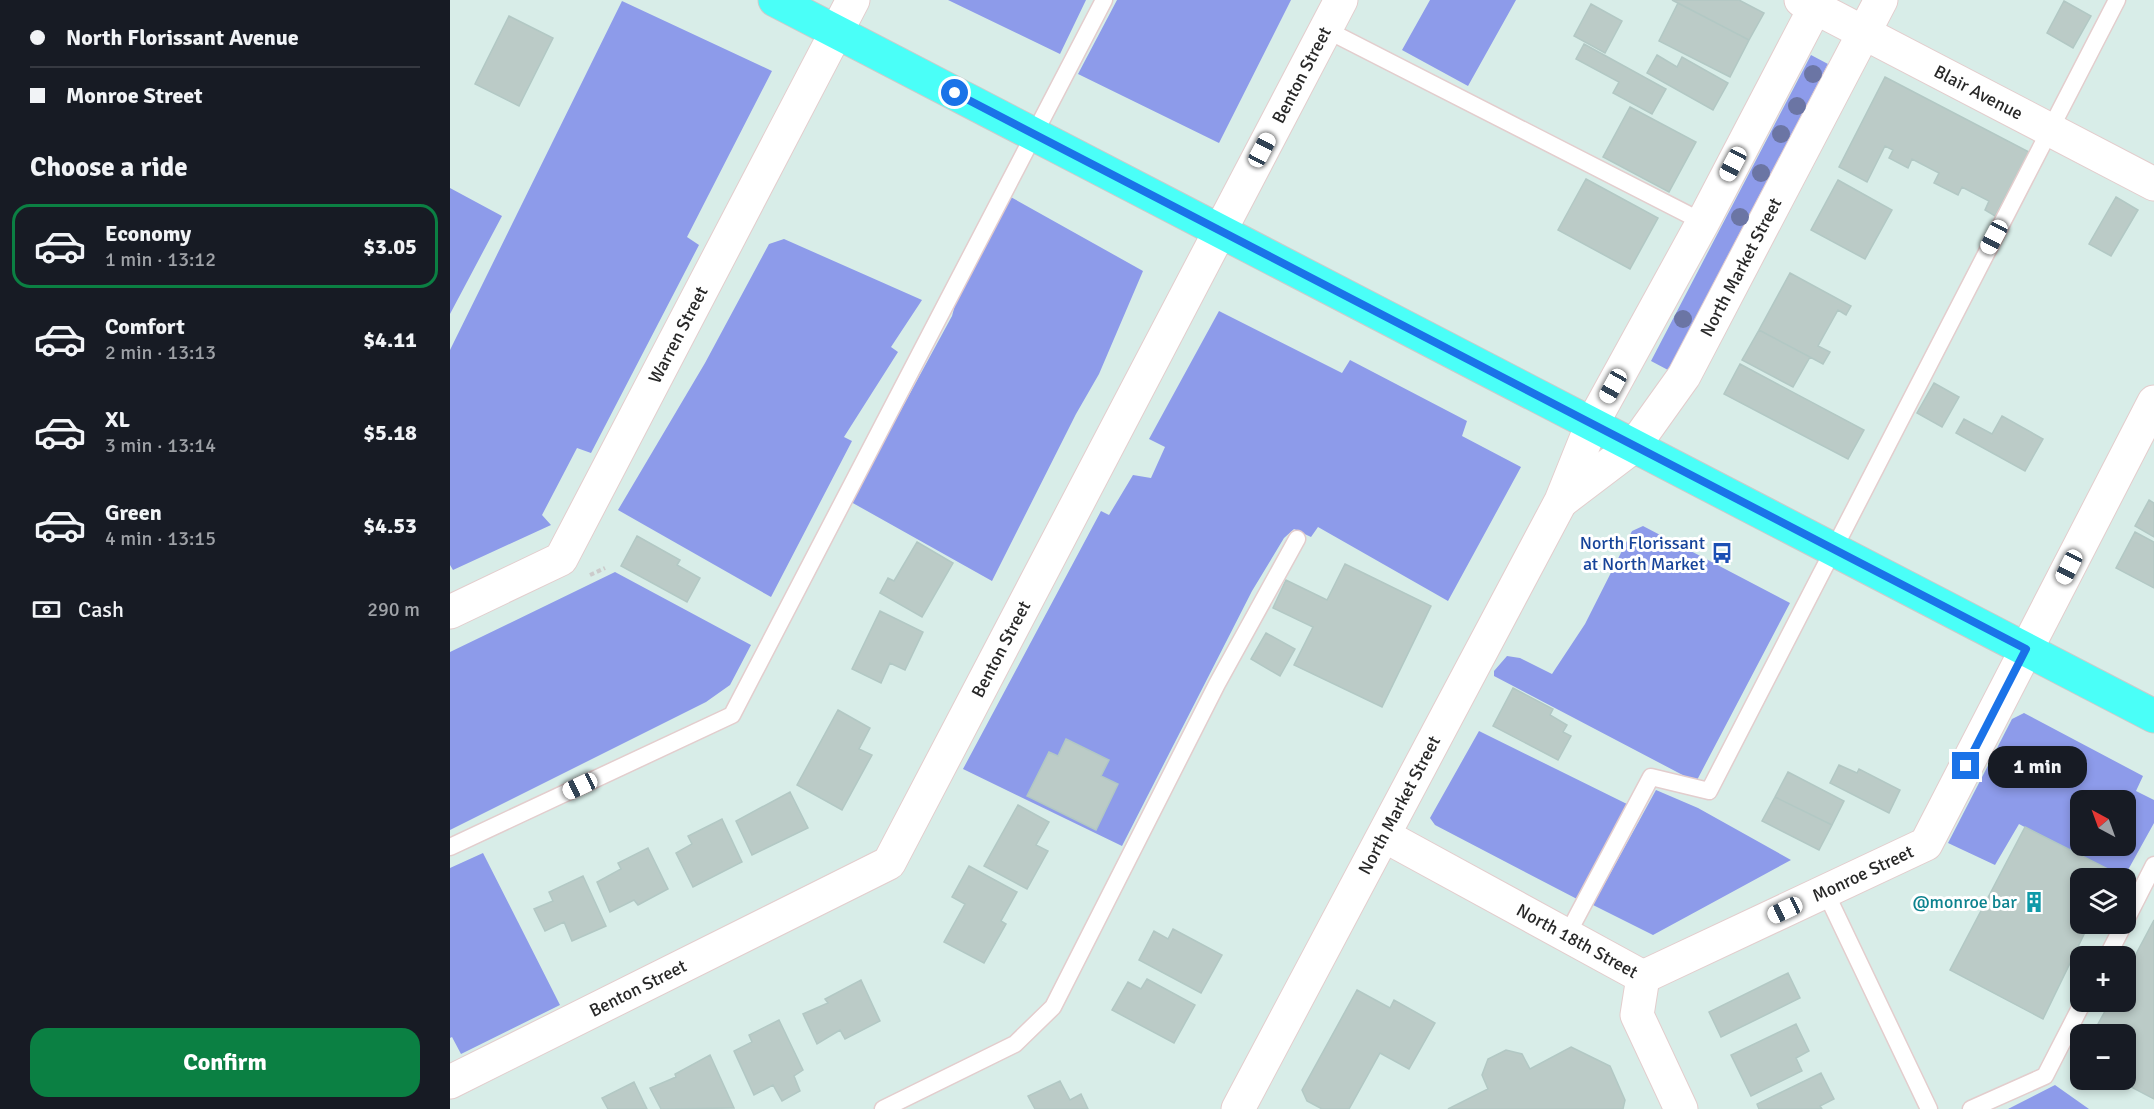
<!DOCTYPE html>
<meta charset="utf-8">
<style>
body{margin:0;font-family:Signika,sans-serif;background:#242831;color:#f1f3f6;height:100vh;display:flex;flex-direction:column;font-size:22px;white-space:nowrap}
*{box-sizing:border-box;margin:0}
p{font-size:20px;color:#9ea1a6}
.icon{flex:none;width:33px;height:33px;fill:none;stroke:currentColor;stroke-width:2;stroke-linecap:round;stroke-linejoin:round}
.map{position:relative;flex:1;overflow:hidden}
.details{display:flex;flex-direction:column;background:#171b24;width:450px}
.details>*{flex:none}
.hud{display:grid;align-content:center;height:132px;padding:0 30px;background:#171b24}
.needle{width:39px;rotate:319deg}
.tools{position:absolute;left:1620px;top:790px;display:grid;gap:12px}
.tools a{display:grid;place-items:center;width:66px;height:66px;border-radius:12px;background:#171b24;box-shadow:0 3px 9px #0003;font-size:30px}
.end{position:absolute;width:27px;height:27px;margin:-14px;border:8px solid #1a73e8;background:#fff;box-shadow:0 0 0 3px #fff}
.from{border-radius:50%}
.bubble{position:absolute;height:42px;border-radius:18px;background:#171b24;box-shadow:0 3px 9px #0003;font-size:20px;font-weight:700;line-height:42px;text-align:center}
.car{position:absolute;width:18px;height:36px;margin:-18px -9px;border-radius:8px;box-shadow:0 0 4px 2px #0007;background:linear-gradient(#fff 24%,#345 0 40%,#fff 0 76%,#345 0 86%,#fff 0)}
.hud b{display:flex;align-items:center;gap:21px;height:57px;font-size:22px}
.hud b+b{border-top:2px solid #363941}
.hud i{width:15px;height:15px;background:#f1f3f6}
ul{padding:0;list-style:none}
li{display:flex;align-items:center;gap:18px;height:84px;margin:0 12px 9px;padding:0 18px;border:3px solid transparent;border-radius:18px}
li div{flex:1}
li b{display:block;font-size:22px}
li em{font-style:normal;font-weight:700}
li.on{border-color:#0b8043}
li>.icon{width:54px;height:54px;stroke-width:1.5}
h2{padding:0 30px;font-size:27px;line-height:72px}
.pay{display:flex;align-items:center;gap:15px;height:66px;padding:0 30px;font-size:22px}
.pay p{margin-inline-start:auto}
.cta{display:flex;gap:12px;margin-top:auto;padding:12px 30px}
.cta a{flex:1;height:69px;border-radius:18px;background:#0b8043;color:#fff;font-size:24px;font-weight:700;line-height:69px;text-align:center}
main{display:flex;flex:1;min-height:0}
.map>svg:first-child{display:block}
</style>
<main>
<section class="details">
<div class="hud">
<b><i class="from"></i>North Florissant Avenue</b>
<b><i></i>Monroe Street</b>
</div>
<h2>Choose a ride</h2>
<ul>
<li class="on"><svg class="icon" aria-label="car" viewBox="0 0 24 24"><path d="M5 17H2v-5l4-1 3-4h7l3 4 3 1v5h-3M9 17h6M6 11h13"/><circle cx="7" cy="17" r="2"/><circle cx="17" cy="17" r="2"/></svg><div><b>Economy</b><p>1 min · 13:12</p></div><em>$3.05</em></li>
<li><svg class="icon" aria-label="car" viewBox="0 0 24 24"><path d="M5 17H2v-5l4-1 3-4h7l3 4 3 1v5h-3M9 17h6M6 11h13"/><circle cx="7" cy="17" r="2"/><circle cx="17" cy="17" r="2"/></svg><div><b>Comfort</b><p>2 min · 13:13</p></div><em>$4.11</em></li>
<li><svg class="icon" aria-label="car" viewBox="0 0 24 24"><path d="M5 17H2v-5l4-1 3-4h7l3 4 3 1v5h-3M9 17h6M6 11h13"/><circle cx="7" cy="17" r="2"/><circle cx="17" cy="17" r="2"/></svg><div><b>XL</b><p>3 min · 13:14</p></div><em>$5.18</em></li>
<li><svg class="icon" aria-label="car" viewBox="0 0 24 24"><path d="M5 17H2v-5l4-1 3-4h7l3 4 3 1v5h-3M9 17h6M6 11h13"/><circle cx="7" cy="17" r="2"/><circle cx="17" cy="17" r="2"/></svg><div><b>Green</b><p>4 min · 13:15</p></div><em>$4.53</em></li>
</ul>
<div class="pay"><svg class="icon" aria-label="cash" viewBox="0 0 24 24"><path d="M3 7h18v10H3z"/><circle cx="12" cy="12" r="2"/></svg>Cash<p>290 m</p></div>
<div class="cta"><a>Confirm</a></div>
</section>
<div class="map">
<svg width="1704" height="1109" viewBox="0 0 1704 1109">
<rect width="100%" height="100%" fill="#d8ede8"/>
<!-- green -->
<path fill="#8d9bea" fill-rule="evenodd" d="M498,0H636L610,54Z
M667,0H841L769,143L628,74Z
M980,0H1066L1018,86L952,50Z
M172,1L322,71L237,237L249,245L141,453L127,448L92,515L101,525L3,570L0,565V350Z
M1361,55L1378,64L1218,370L1201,361Z
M0,188L52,216L0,314Z
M559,196L693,271L649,374L626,414L542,581L401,502L502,316L509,290Z
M334,239L472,300L441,347L448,352L394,437L402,441L321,597L168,510L255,363L319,244Z
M769,311L892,373L900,360L1017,421L1012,436L1071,467L998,601L868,527L861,537L844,529L834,538L802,591L672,846L513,769L651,511L659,515L683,475L701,478L715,447L699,439Z
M1193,526L1340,603L1246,782L1044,676V671L1057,656L1070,658L1102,674L1135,624L1182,531Z
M165,572L301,645L280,685L256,702L0,830V652Z
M1574,713L1693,776L1686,791L1704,800V823L1673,879L1569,824L1545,865L1498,843L1562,719ZM1630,801H1676V846H1630Z
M1029,731L1177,804L1127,899L985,825L980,818Z
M1206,790L1248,808L1341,860L1203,935L1143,905Z
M33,853L110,1005L11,1054L2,1037L0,1038V868Z
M1605,1085L1639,1109H1558Z"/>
<!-- building -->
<path fill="#bbcbc7" stroke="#b2c8c4" stroke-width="1.5" d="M1222,0H1289L1314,13L1299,40Z
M1614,1L1641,16L1623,48L1597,33Z
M1228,3L1299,40L1280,77L1209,41Z
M1141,4L1172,21L1155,53L1124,36Z
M59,16L103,38L69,106L25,84Z
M1134,44L1216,89L1202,114L1163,93L1169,82L1126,59Z
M1207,55L1227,67L1232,57L1278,83L1263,110L1197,73Z
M1435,77L1579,152L1545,216L1535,210L1539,201L1512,187L1508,195L1484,183L1489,173L1462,159L1458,168L1439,158L1443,150L1435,146L1417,182L1389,167Z
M1180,107L1246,142L1219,192L1153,157Z
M1136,179L1208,218L1180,269L1108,230Z
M1388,180L1442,210L1415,259L1361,230Z
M1666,197L1688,210L1661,256L1639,244Z
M1340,273L1401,306L1396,315L1388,310L1368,346L1380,352L1373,364L1309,330Z
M1309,330L1360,357L1343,387L1292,360Z
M1290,364L1414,430L1398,459L1274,394Z
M1484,383L1509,397L1492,427L1467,413Z
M1552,416L1593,439L1575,471L1506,433L1514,419L1542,434Z
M1699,500L1704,503V537L1685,526Z
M1685,532L1704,542V588L1666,568Z
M187,536L230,560L227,565L250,578L237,602L171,566Z
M467,542L503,563L472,617L430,593L438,578L444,581Z
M895,564L981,606L932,707L844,665L863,627L823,608L836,580L877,600Z
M430,611L473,632L455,670L440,663L431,683L402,669Z
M816,633L845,649L830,676L801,659Z
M1063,688L1103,709L1100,715L1117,725L1113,732L1121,736L1108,760L1043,726Z
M388,710L420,728L409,749L422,755L392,810L347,785Z
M616,739L659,760L651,776L668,784L646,830L577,796L599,752L608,756Z
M1389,765L1407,773L1409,769L1450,790L1439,813L1380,783Z
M1338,772L1394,801L1382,825L1325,797Z
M340,792L358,828L302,855L286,821Z
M1325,797L1382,825L1369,850L1312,821Z
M568,805L599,822L586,845L598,851L577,889L534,866Z
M272,819L292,862L243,887L226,853L242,844L238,836Z
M1575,827L1664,872L1661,879H1630V924H1639L1593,1019L1500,970Z
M198,848L218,889L188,905L184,900L160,912L147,882L171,869L168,863Z
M519,866L567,892L551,921L556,924L534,963L494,942L515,904L502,897Z
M133,876L156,926L122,941L114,922L95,931L84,909L103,901L99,892Z
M1704,920V1099L1668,1080H1676V1035H1642L1660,1002H1676V973Z
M723,929L772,955L751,993L689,960L704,931L718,939Z
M1338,973L1350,998L1271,1037L1259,1012Z
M697,979L745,1005L724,1043L662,1010L678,982L691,989Z
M411,980L430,1021L395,1039L390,1030L367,1044L353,1014L378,1003L375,999Z
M907,990L940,1008L944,1000L985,1023L959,1069L930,1053L899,1109H872L857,1101L852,1090Z
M329,1020L353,1070L344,1076L350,1091L332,1101L323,1085L304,1095L284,1051L302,1042L299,1035Z
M1346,1024L1359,1051L1346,1058L1352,1071L1301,1096L1281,1055Z
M1121,1047L1160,1066L1175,1100L1173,1109H998L1038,1089L1032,1075L1038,1059L1056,1050L1072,1054L1080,1069Z
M260,1055L284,1108L211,1109L200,1088L226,1077L225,1074Z
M1371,1073L1384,1099L1370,1106L1372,1109H1309L1307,1104Z
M610,1081L620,1100L631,1094L638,1109H585L578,1096Z
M184,1082L197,1109H158L152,1098Z"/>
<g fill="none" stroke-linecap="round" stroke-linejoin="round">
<defs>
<path id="service" d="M875,29L1253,222
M0,847L282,715L654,0
M1375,891L1479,1109
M1676,920L1704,865
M1117,935L1201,777L1259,791L1667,0
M1657,957L1674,924
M433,1109L565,1044L603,1007L767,684L847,539
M1521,1109L1595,1076L1633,1002"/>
<g id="minor">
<path id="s1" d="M1351,0L1704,184"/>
<path id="s2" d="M1113,500L1184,446L1234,376L1431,0"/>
<path id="s3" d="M0,612L111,559L403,0"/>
<path id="s4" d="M935,836L1193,977L1187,1015L1231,1109"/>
<path id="s5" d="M1193,977L1476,844L1704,402"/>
<path id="s6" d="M0,1082L439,863L891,0"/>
<path id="s7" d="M788,1109L1111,501L1142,424L1253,222L1369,0"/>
</g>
<path id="primary" d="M325,0L1704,716"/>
</defs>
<!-- service casing -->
<use href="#service" stroke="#e3cdcd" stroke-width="19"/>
<!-- minor casing -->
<use href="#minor" stroke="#e3cdcd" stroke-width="35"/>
<!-- primary casing -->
<use href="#primary" stroke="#cbcbcb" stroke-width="35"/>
<!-- path -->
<path stroke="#cbcbcb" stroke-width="4" stroke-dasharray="4.5 3" stroke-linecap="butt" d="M140,575L155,568"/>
<!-- service -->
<use href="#service" stroke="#fff" stroke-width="16"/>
<!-- minor -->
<use href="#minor" stroke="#fff" stroke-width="33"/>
<!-- primary -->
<use href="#primary" stroke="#4afff8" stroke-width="33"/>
</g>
<!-- trees -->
<g fill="#6b75a4">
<circle cx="1363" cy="74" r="9"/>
<circle cx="1347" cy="106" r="9"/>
<circle cx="1331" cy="134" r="9"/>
<circle cx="1311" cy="173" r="9"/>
<circle cx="1290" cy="217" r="9"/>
<circle cx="1233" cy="319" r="9"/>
</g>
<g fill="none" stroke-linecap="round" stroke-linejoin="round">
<!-- route -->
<path stroke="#1a73e8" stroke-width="8" d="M505,93L1576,649L1516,766"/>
</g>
<!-- icons -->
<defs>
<symbol id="bus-bare" viewBox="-9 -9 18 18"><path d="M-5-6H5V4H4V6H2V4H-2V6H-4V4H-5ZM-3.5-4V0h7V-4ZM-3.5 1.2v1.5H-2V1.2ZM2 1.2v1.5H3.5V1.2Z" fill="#1a4fb4" stroke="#fff" stroke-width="2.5" paint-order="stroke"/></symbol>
<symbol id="building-bare" viewBox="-9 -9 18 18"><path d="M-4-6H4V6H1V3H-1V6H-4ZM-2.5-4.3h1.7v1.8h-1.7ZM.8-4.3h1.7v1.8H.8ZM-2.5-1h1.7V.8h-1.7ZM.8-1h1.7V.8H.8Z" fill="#0f9aa8" stroke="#fff" stroke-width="2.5" paint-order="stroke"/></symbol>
</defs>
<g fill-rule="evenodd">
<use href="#bus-bare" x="1257" y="538" width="30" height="30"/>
<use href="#building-bare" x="1569" y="887" width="30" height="30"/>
</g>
<g text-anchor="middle" stroke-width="6" stroke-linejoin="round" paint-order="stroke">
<!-- street labels -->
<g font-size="18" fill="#282828" stroke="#fff">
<text dy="6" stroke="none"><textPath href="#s6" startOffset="1380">Benton Street</textPath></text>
<text dy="6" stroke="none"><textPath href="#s1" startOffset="200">Blair Avenue</textPath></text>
<text dy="6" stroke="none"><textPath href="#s2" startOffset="298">North Market Street</textPath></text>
<text dy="6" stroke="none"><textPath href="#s3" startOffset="376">Warren Street</textPath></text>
<text dy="6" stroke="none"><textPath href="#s6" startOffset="732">Benton Street</textPath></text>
<text dy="6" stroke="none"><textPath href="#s7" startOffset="344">North Market Street</textPath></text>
<text dy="6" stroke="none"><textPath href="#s5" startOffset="243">Monroe Street</textPath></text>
<text dy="6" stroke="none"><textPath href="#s4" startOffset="219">North 18th Street</textPath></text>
<text dy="6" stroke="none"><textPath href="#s6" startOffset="210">Benton Street</textPath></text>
</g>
<!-- transit labels -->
<g font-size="18" fill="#164399" stroke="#fff" text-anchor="end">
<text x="1255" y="549">North Florissant<tspan x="1255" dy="21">at North Market</tspan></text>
</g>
<!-- culture labels -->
<g font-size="18" fill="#0d838f" stroke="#fff" text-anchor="end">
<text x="1567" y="908">@monroe bar</text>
</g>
</g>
</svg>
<div class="tools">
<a><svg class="needle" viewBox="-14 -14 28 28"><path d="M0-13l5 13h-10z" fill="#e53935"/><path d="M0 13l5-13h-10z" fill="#9ea1a6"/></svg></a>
<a><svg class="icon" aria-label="layers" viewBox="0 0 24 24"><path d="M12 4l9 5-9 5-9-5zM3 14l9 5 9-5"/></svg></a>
<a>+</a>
<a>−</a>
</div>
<i class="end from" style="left:505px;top:93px"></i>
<i class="end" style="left:1516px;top:766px"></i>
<div class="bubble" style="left:1538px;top:746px;width:99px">1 min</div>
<i class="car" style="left:812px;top:150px;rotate:28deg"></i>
<i class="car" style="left:1283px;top:164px;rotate:208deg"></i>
<i class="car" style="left:1544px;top:237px;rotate:208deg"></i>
<i class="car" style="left:1163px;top:386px;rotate:209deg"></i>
<i class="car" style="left:1619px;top:567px;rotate:207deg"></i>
<i class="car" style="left:130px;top:786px;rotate:245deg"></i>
<i class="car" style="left:1335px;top:910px;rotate:245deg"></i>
</div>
</main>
